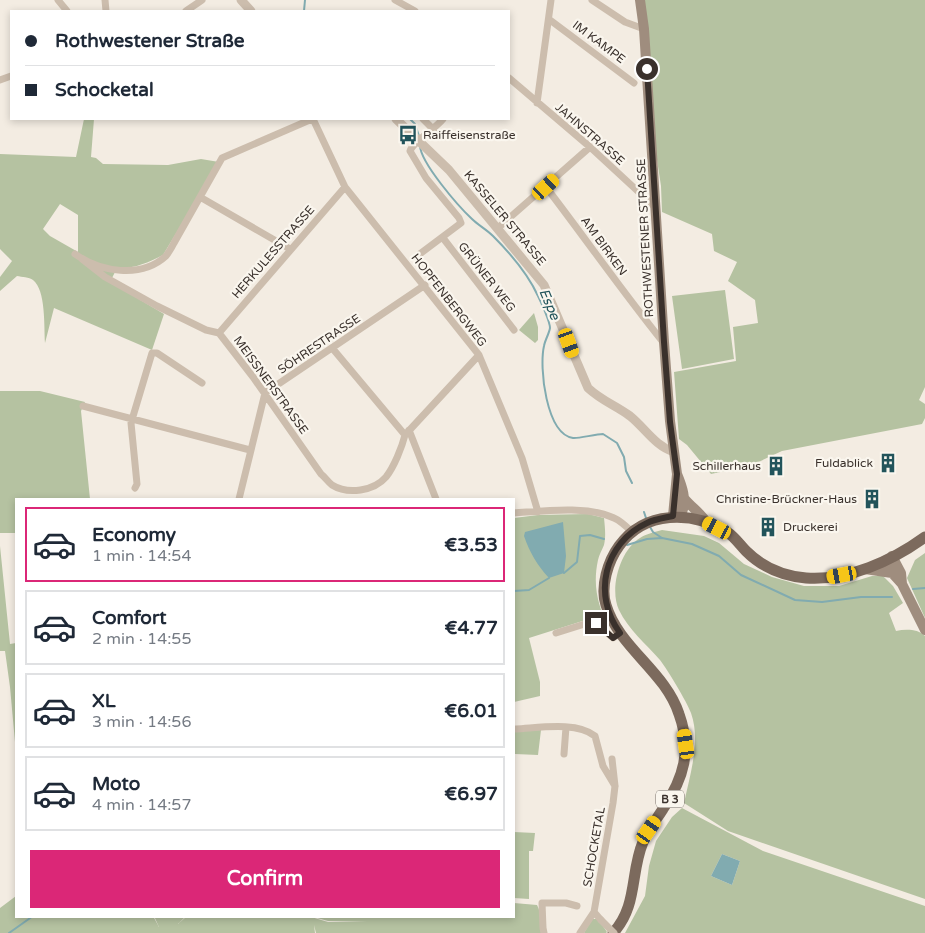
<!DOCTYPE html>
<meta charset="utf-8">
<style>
body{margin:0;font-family:"Varela Round",sans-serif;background:#f6f6f7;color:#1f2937;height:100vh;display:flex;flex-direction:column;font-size:19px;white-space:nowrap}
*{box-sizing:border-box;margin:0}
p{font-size:16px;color:#747a83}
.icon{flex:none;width:28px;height:28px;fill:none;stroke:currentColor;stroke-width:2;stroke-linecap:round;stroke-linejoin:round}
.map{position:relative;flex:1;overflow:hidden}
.drawer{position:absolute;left:15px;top:498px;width:500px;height:420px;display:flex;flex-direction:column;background:#fff;border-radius:0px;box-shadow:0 2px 8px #0003}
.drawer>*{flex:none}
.banner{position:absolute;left:10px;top:10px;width:500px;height:110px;border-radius:0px;box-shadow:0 2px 8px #0003;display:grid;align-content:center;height:110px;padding:0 15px;background:#fff}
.end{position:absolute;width:22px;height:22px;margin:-11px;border:6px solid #3a312c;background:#fff;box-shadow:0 0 0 2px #fff}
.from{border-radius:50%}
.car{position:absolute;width:15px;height:30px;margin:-15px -8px;border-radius:6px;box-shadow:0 0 4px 1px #0007;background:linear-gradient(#f5c518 24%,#345 0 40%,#f5c518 0 76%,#345 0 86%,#f5c518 0)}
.banner b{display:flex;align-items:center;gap:18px;height:48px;font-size:19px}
.banner b+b{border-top:1px solid #e0e1e3}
.banner i{width:12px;height:12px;background:#1f2937}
ul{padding:9px 0 0;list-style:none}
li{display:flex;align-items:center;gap:15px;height:75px;margin:0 10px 8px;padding:0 5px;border:2px solid #e0e1e3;border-radius:0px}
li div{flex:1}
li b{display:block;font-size:19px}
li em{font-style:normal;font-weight:700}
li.selected{border-color:#db2777}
li>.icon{width:45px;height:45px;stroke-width:1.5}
.cta{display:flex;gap:10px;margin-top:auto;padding:10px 15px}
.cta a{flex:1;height:58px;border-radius:0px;background:#db2777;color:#fff;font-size:20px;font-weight:700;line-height:58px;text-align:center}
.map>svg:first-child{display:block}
</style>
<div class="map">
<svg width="925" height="933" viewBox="0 0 925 933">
<rect width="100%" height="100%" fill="#f3ece2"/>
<!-- green -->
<path fill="#b5c2a1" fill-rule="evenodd" d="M638,0H925V387L919,400L925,404V418L922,424L782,451L752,465L711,474L687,445L679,439L674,372L736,361L733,327L758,323L755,300L728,281L737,262L714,251L712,234L662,212L661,186L652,127Z
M84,119H94L91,157L96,158L103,164L168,165L201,159L219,162L163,255C147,263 134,269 117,268L110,282L164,314L152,350L54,308L45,343C44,327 46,290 33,280C29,277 22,277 17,276L0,291V277L12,261L0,249V154L76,157ZM60,204L78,215V252L50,236L43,229Z
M725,290L734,359L682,369L672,296Z
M534,313L538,327V340L535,343L519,330Z
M0,391H40L85,402L81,411L90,499H16V533H0Z
M588,514L604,518C605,528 606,536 604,545C602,550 599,555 598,560C592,588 599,606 609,631L597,619L592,618L529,638L540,682V696L514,702V518L538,515Z
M662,530L704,536L719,543L744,564L772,577L804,586H839L872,576H883L893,586L903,603L889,613L896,631C906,629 918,629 925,636V899L728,831L684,803C690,775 701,741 691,713C687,702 667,669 660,660C646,644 628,629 619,610C609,589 620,550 640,538C646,534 655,532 662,530Z
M0,546L10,644L16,643V753L10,687L5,651H0Z
M925,553V618L907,578L915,560Z
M541,730L538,755L515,754L514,759V731Z
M682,808L763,851L925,906V933H625L645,896L649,866L656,841L672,817ZM722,854L740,861L732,885L711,876Z
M514,832L535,833L533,851H529V899L514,898Z
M16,896V916H153L159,927L154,916H186L178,924L187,916H308L328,922H367L328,921L310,916H514V903L537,905C542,913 539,924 542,933H316L314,925L315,933H0V908Z
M592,919H598L607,932L606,933H584Z"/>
<!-- water -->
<path fill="#81abb0" d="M563,522L566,556L564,573L549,578C537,565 530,553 524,536L525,532Z
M722,854L740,861L732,885L711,876Z"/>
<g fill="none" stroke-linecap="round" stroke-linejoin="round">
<!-- stream -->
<path stroke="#81abb0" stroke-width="2" d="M304,11L305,0
M410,119L415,124L419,136
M420,146C421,163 458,206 472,219C478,225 486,229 493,236C510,253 528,274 538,296C541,302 550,322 550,328C549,334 545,340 544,346C539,367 546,434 573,438C577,439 596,434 603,434L617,443L624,457L626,471L632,483
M644,512L646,518
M650,527L653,532L662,538L692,544L719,556L741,575L795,600L822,602L861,597H892
M627,545L647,539L662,538
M564,573L577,562L580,536L590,535L604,539
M913,589L925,588
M514,591L529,590L549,578
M9,933L33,916"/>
<!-- minor -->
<path stroke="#ccbdad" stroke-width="7" d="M58,0L67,11
M105,0L106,11
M395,0L415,11
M592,0L625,22L644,29
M186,11L202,0
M550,20L634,83
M509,78L590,147L656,208
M0,80L11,76
M537,103L551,0
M313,119L345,187L479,355L522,458L538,512
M423,119L434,130
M546,187C585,238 622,291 663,342
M200,197L290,249
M498,228L590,147
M443,238L514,330
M75,254C100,272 141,279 166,256C169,252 172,247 174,243L222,158L312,119
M417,256L461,223L459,218L426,178L410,151C413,142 435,129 443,119
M82,259L105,277L157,306L206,330L219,333L253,377L321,474C325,477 328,482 332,485C348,495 374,491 386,477C394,467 402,447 405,435L479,355
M219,333L345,187
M333,349L405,435
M83,406L250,450
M409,430L436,499
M135,488L137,484L131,423L152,353H157L202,383
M239,499L265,393L425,285
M514,513C543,511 587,505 614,518C621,521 627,527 632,532
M556,633L591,622L596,623L613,638L620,633
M516,729C538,728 577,721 595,736L603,766L615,786
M564,754L566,727
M594,912L613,803L615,786L612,759
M544,933L543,928L542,903H566L577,906
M580,933L594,912L601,920"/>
<!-- tertiary -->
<path stroke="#ccbdad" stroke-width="9" d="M241,0L251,11
M396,119L449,170L544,285L588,388C602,401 615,405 630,416C645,428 655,446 674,452"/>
<!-- secondary -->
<path stroke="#9f8d7e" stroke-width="10" d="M640,0L644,29L664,342L670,421L677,474L673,516L682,512C687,500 682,486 677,474
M684,498C691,507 701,513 707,523
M892,556L890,566L892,573L902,584L925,630
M892,556L901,573L902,584
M865,569L892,573"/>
<!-- primary -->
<path stroke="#7c6a5d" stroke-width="11" d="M613,933C638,906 630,873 643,842C648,830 656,820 663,809C684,778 692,750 679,714C665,671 619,648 606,605C600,587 608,561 619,546C645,510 692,511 727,532C735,537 740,545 746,551C762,567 784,576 806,578C848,581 892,561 925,537"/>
<!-- minor-bridge -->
<path stroke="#ccbdad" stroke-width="7" d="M601,920L614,933"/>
</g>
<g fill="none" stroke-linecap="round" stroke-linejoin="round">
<!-- route -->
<path stroke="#3a312c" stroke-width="6" d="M596,623L613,638L620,633C592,595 604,543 647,523C655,519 664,518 673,516L677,474L670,422L664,342L647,69"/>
</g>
<!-- icons -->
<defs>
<symbol id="bus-bare" viewBox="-9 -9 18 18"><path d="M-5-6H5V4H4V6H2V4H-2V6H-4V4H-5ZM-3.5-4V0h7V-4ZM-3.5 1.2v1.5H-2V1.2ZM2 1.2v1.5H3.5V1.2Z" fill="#22545b" stroke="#faf6ee" stroke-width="2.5" paint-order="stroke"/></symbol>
<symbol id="building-bare" viewBox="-9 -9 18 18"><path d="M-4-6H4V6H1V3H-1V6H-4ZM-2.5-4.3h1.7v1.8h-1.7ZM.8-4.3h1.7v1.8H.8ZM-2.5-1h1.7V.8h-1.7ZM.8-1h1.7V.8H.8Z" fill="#22545b" stroke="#faf6ee" stroke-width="2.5" paint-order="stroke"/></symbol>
</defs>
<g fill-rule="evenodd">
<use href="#bus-bare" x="394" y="121" width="28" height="28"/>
<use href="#building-bare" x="874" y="449" width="28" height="28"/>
<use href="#building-bare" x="762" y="452" width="28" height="28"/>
<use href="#building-bare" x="858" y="485" width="28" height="28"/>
<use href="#building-bare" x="754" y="513" width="28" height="28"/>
</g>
<g text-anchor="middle" stroke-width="4.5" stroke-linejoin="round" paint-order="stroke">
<!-- shield labels -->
<rect fill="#faf6ee" stroke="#746c66" stroke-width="1" x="656" y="790.5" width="28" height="17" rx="4"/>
<g font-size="11" font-weight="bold" fill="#3a312c">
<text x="670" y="803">B 3</text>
</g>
<!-- street labels -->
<g font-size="12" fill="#3a312c" stroke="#faf6ee">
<text transform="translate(599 42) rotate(37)" y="4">IM KAMPE</text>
<text transform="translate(590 134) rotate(41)" y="4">JAHNSTRASSE</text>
<text transform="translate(505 218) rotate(50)" y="4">KASSELER STRASSE</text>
<text transform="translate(645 238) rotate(-93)" y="4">ROTHWESTENER STRASSE</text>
<text transform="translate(604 246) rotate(54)" y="4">AM BIRKEN</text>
<text transform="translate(273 252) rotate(-49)" y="4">HERKULESSTRASSE</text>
<text transform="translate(487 277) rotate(52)" y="4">GRÜNER WEG</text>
<text transform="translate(449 300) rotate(52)" y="4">HOPFENBERGWEG</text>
<text transform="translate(319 344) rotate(-34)" y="4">SÖHRESTRASSE</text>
<text transform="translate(271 385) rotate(54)" y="4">MEISSNERSTRASSE</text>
<text transform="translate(594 847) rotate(-80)" y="4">SCHOCKETAL</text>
</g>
<!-- poi labels -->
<g font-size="12" fill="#3a312c" stroke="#faf6ee" text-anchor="end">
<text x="423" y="139" text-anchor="start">Raiffeisenstraße</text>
<text x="873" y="467">Fuldablick</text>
<text x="761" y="470">Schillerhaus</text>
<text x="857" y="503">Christine-Brückner-Haus</text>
<text x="783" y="531" text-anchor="start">Druckerei</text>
</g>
<!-- water labels -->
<g font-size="14" font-style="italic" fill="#22545b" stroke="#faf6ee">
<text transform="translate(550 304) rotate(67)" y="5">Espe</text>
</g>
</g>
</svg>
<i class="end from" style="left:647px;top:69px"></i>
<i class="end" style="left:596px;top:623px"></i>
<i class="car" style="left:546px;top:187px;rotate:48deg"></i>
<i class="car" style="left:569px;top:343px;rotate:160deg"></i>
<i class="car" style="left:717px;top:528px;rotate:297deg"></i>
<i class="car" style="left:842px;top:575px;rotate:260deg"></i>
<i class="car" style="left:686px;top:744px;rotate:352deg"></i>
<i class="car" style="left:649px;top:830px;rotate:35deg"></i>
<div class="banner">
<b><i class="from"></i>Rothwestener Straße</b>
<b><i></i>Schocketal</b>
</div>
<section class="drawer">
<ul>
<li class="selected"><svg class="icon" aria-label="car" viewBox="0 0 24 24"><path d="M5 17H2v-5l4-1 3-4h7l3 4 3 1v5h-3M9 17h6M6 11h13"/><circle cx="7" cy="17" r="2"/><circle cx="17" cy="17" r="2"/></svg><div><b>Economy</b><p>1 min · 14:54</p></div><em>€3.53</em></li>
<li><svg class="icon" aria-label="car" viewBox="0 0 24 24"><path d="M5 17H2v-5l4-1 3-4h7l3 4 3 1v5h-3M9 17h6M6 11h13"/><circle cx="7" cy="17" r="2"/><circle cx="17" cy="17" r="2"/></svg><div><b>Comfort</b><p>2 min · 14:55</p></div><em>€4.77</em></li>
<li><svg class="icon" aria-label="car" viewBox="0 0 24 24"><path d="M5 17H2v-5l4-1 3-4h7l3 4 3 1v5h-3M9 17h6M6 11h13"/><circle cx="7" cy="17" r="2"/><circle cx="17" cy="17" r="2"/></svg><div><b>XL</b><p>3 min · 14:56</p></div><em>€6.01</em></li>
<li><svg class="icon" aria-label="car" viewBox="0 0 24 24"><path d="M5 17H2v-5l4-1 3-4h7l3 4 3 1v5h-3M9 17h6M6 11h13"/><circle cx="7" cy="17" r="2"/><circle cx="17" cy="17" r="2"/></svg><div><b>Moto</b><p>4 min · 14:57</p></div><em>€6.97</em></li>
</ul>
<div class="cta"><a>Confirm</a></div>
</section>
</div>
